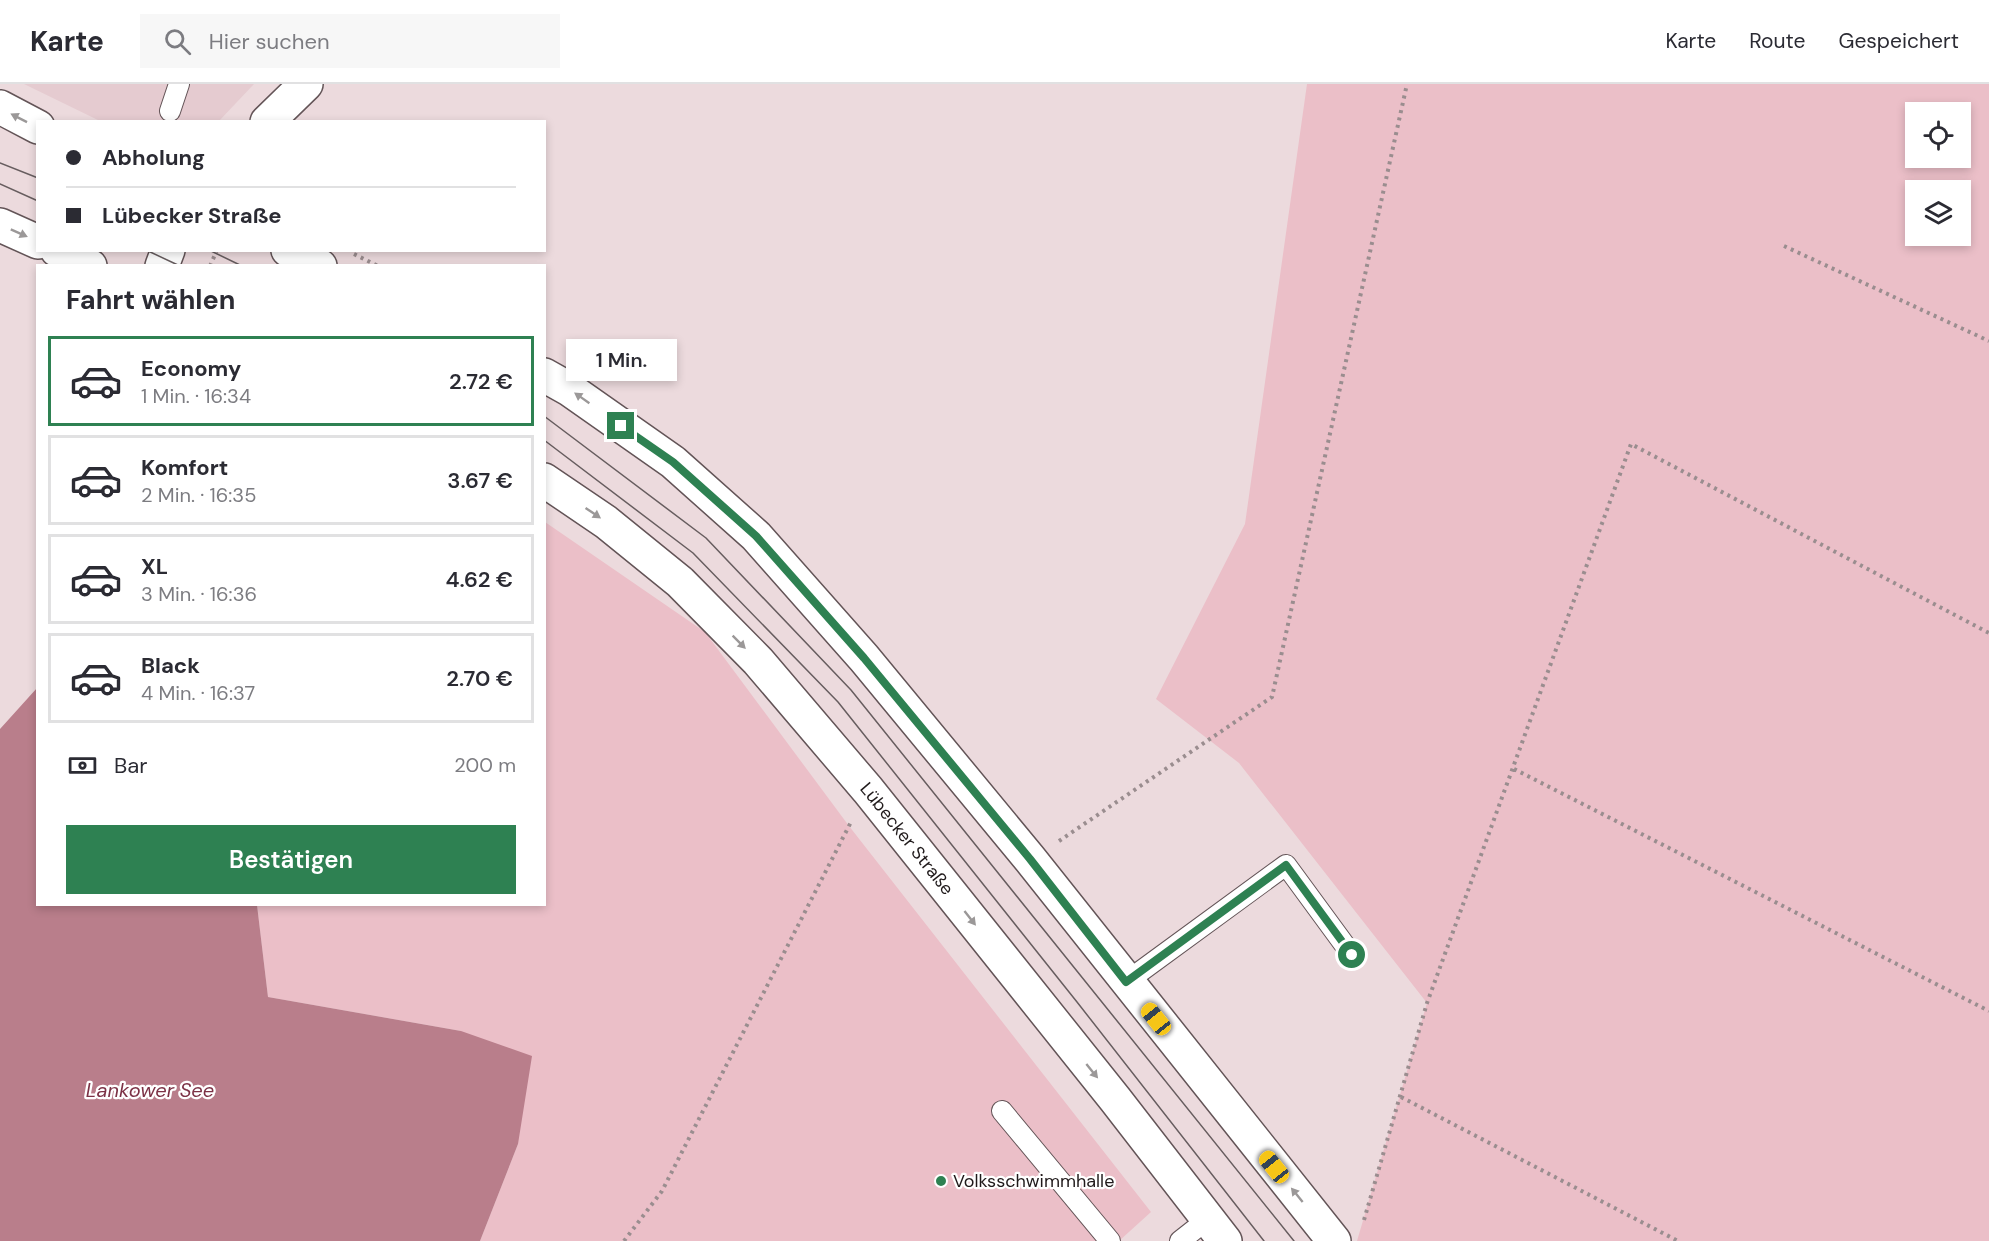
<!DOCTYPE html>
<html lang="de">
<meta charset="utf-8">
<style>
body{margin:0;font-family:"DM Sans",sans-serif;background:#f7f7f7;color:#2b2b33;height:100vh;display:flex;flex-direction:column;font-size:22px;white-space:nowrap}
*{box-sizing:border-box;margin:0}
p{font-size:20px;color:#7c7c81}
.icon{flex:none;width:33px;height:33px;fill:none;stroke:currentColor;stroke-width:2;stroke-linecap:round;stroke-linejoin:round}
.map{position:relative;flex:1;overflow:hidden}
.drawer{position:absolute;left:36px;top:180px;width:510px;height:642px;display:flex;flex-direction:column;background:#fff;border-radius:0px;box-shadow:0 3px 9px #0003}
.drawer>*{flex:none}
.top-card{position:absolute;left:36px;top:36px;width:510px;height:132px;border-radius:0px;box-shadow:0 3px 9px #0003;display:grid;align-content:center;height:132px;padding:0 30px;background:#fff}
.tools{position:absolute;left:1905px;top:18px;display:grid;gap:12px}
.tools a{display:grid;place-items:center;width:66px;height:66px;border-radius:0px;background:#fff;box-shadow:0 3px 9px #0003;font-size:30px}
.end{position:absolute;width:27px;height:27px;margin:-14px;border:8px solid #2e8152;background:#fff;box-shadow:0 0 0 3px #fff}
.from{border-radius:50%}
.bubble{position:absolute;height:42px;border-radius:0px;background:#fff;box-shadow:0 3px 9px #0003;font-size:20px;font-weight:600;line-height:42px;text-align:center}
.car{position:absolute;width:18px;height:36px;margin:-18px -9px;border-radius:8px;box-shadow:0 0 4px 2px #0007;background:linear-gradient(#f5c518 24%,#345 0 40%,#f5c518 0 76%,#345 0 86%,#f5c518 0)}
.top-card b{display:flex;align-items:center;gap:21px;height:57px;font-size:22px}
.top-card b+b{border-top:2px solid #e1e1e2}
.top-card i{width:15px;height:15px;background:#2b2b33}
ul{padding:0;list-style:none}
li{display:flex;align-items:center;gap:18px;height:90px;margin:0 12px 9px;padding:0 18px;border:3px solid #e1e1e2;border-radius:0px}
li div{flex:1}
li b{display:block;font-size:22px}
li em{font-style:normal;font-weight:600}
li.on{border-color:#2e8152}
li>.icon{width:54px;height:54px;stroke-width:1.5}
h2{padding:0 30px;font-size:27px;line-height:72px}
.pay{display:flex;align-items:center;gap:15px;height:66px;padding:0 30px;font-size:22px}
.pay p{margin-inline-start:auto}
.action{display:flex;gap:12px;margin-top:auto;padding:12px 30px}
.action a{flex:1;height:69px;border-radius:0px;background:#2e8152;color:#fff;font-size:24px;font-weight:600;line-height:69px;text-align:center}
header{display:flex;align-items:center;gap:36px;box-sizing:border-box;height:84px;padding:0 30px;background:#fff;border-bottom:2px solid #e1e1e2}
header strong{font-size:28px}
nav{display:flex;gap:33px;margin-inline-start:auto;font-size:21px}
.search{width:420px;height:54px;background:#f7f7f7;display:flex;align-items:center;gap:15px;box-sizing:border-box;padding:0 21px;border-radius:0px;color:#7c7c81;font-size:22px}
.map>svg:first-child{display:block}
</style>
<header>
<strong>Karte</strong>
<div class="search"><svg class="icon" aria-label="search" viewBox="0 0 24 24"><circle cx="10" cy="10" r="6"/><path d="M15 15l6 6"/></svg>Hier suchen</div>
<nav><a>Karte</a><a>Route</a><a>Gespeichert</a></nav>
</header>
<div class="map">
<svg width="1989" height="1157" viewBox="0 0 1989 1157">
<rect width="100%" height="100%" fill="#ecdadd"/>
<!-- built -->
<path fill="#e5cbd0" d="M24,0H254L218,38L100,37Z"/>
<!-- green -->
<path fill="#ebbfc8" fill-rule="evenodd" d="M1307,0H1989V1157H1357L1427,919L1239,679L1156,615L1245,440ZM1916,28H1960V74H1916ZM1960,106V152H1916V106Z
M545,438L705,548L849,742L1151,1128L1119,1157H480L518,1060L461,947L268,913L257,821L544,820Z"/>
<!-- water -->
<path fill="#b97e8b" d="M37,604L38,820L257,821L268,913L461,947L532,972L518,1060L480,1157H0V645Z"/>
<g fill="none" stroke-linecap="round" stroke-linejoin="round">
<defs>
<path id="lane" d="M170,27L179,0
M1126,898L1286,781L1352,871
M1002,1027L1110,1157
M1180,1157L1208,1135"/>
<path id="street" d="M267,38L306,0
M162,182L168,166"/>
<g id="secondary">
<path d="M0,23L38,43"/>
<path d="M0,141L38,158"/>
<path d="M57,166L90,182"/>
<path d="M288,166L320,182"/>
<path d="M544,291L569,305L673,378L756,452L864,574L1030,775L1334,1157"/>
<path id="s1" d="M544,396L606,438L680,498L758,577L868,706L1115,1015L1225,1157"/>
</g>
</defs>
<!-- lane casing -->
<use href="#lane" stroke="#635457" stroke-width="22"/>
<!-- street casing -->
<use href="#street" stroke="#635457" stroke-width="36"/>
<!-- secondary casing -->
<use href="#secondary" stroke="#635457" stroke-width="36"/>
<!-- path -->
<path stroke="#9a8d8f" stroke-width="4" stroke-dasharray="3 4.5" stroke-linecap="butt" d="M1784,162L1989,257
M354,170L378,182
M210,182L217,166
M1514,685L1989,927
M1059,757L1272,613L1407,0
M1401,1013L1678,1157
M1364,1136L1427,919L1631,360L1989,549
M624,1157L662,1107L851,738"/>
<!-- lane -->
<use href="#lane" stroke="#fff" stroke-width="20"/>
<!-- street -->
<use href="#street" stroke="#fff" stroke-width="33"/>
<!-- secondary -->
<use href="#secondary" stroke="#fff" stroke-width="33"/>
<!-- tram -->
<path stroke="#675d5f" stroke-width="1.5" d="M0,79L38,94
M0,100L38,117
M146,166L180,182
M209,166L242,182
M544,332L706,454L851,606L1294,1157
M544,356L693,469L838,618L1077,918L1264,1157"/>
</g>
<!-- one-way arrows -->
<defs><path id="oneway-solid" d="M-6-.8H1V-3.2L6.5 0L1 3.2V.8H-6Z" transform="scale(1.5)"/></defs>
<g fill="#9b9898">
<use href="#oneway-solid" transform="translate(19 34) rotate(-153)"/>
<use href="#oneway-solid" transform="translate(19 149) rotate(24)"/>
<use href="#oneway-solid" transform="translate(582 314) rotate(-145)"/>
<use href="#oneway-solid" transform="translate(593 429) rotate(34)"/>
<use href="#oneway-solid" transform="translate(739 558) rotate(45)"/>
<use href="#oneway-solid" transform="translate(970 834) rotate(52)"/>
<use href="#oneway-solid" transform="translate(1092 987) rotate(51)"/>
<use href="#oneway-solid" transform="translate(1297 1111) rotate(-129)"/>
</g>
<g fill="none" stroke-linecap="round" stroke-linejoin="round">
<!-- route -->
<path stroke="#2e8152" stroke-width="8" d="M621,342L673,378L756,452L864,574L1030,775L1126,898L1286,781L1352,871"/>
</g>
<!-- markers -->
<circle fill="#2e8152" stroke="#fff" stroke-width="2" cx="941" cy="1097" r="6"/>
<g text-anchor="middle" stroke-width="4.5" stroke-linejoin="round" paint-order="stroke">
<!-- street labels -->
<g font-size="18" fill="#201a1b" stroke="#fff">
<text dy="6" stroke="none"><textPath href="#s1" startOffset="513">Lübecker Straße</textPath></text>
</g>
<!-- poi labels -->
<g font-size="18" fill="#201a1b" stroke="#fff" text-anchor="start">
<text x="953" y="1103">Volksschwimmhalle</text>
</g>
<!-- water labels -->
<g font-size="20" font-style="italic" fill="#7c3246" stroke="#fff">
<text x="150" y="1013">Lankower See</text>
</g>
</g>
</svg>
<div class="tools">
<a><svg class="icon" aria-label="locate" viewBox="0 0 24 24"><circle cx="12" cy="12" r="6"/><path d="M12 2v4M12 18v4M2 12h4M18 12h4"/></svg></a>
<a><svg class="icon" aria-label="layers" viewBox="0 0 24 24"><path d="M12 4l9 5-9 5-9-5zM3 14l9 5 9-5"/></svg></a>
</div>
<i class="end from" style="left:1352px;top:871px"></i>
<i class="end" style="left:621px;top:342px"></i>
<div class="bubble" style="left:566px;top:255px;width:111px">1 Min.</div>
<i class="car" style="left:1156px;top:935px;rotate:321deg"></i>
<i class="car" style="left:1274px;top:1083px;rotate:321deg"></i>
<div class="top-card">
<b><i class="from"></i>Abholung</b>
<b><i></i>Lübecker Straße</b>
</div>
<section class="drawer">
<h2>Fahrt wählen</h2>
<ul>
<li class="on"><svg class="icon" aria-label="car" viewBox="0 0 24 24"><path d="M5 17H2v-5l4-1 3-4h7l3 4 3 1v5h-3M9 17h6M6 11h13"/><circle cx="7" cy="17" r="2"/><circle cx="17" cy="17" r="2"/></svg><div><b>Economy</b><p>1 Min. · 16:34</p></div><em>2.72 €</em></li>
<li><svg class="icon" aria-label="car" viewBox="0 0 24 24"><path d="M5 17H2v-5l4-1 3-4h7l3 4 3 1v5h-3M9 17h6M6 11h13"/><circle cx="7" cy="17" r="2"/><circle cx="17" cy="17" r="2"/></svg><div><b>Komfort</b><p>2 Min. · 16:35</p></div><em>3.67 €</em></li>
<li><svg class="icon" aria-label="car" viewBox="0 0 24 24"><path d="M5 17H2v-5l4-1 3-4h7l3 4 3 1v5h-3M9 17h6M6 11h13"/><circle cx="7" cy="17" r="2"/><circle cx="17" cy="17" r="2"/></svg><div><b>XL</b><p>3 Min. · 16:36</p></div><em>4.62 €</em></li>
<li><svg class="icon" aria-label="car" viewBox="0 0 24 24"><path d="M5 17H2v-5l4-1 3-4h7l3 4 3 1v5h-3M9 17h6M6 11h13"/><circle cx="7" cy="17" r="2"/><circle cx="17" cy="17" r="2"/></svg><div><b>Black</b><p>4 Min. · 16:37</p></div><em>2.70 €</em></li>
</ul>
<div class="pay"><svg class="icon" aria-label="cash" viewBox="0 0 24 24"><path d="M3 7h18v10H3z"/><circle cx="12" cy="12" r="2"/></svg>Bar<p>200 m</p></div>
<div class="action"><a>Bestätigen</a></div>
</section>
</div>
